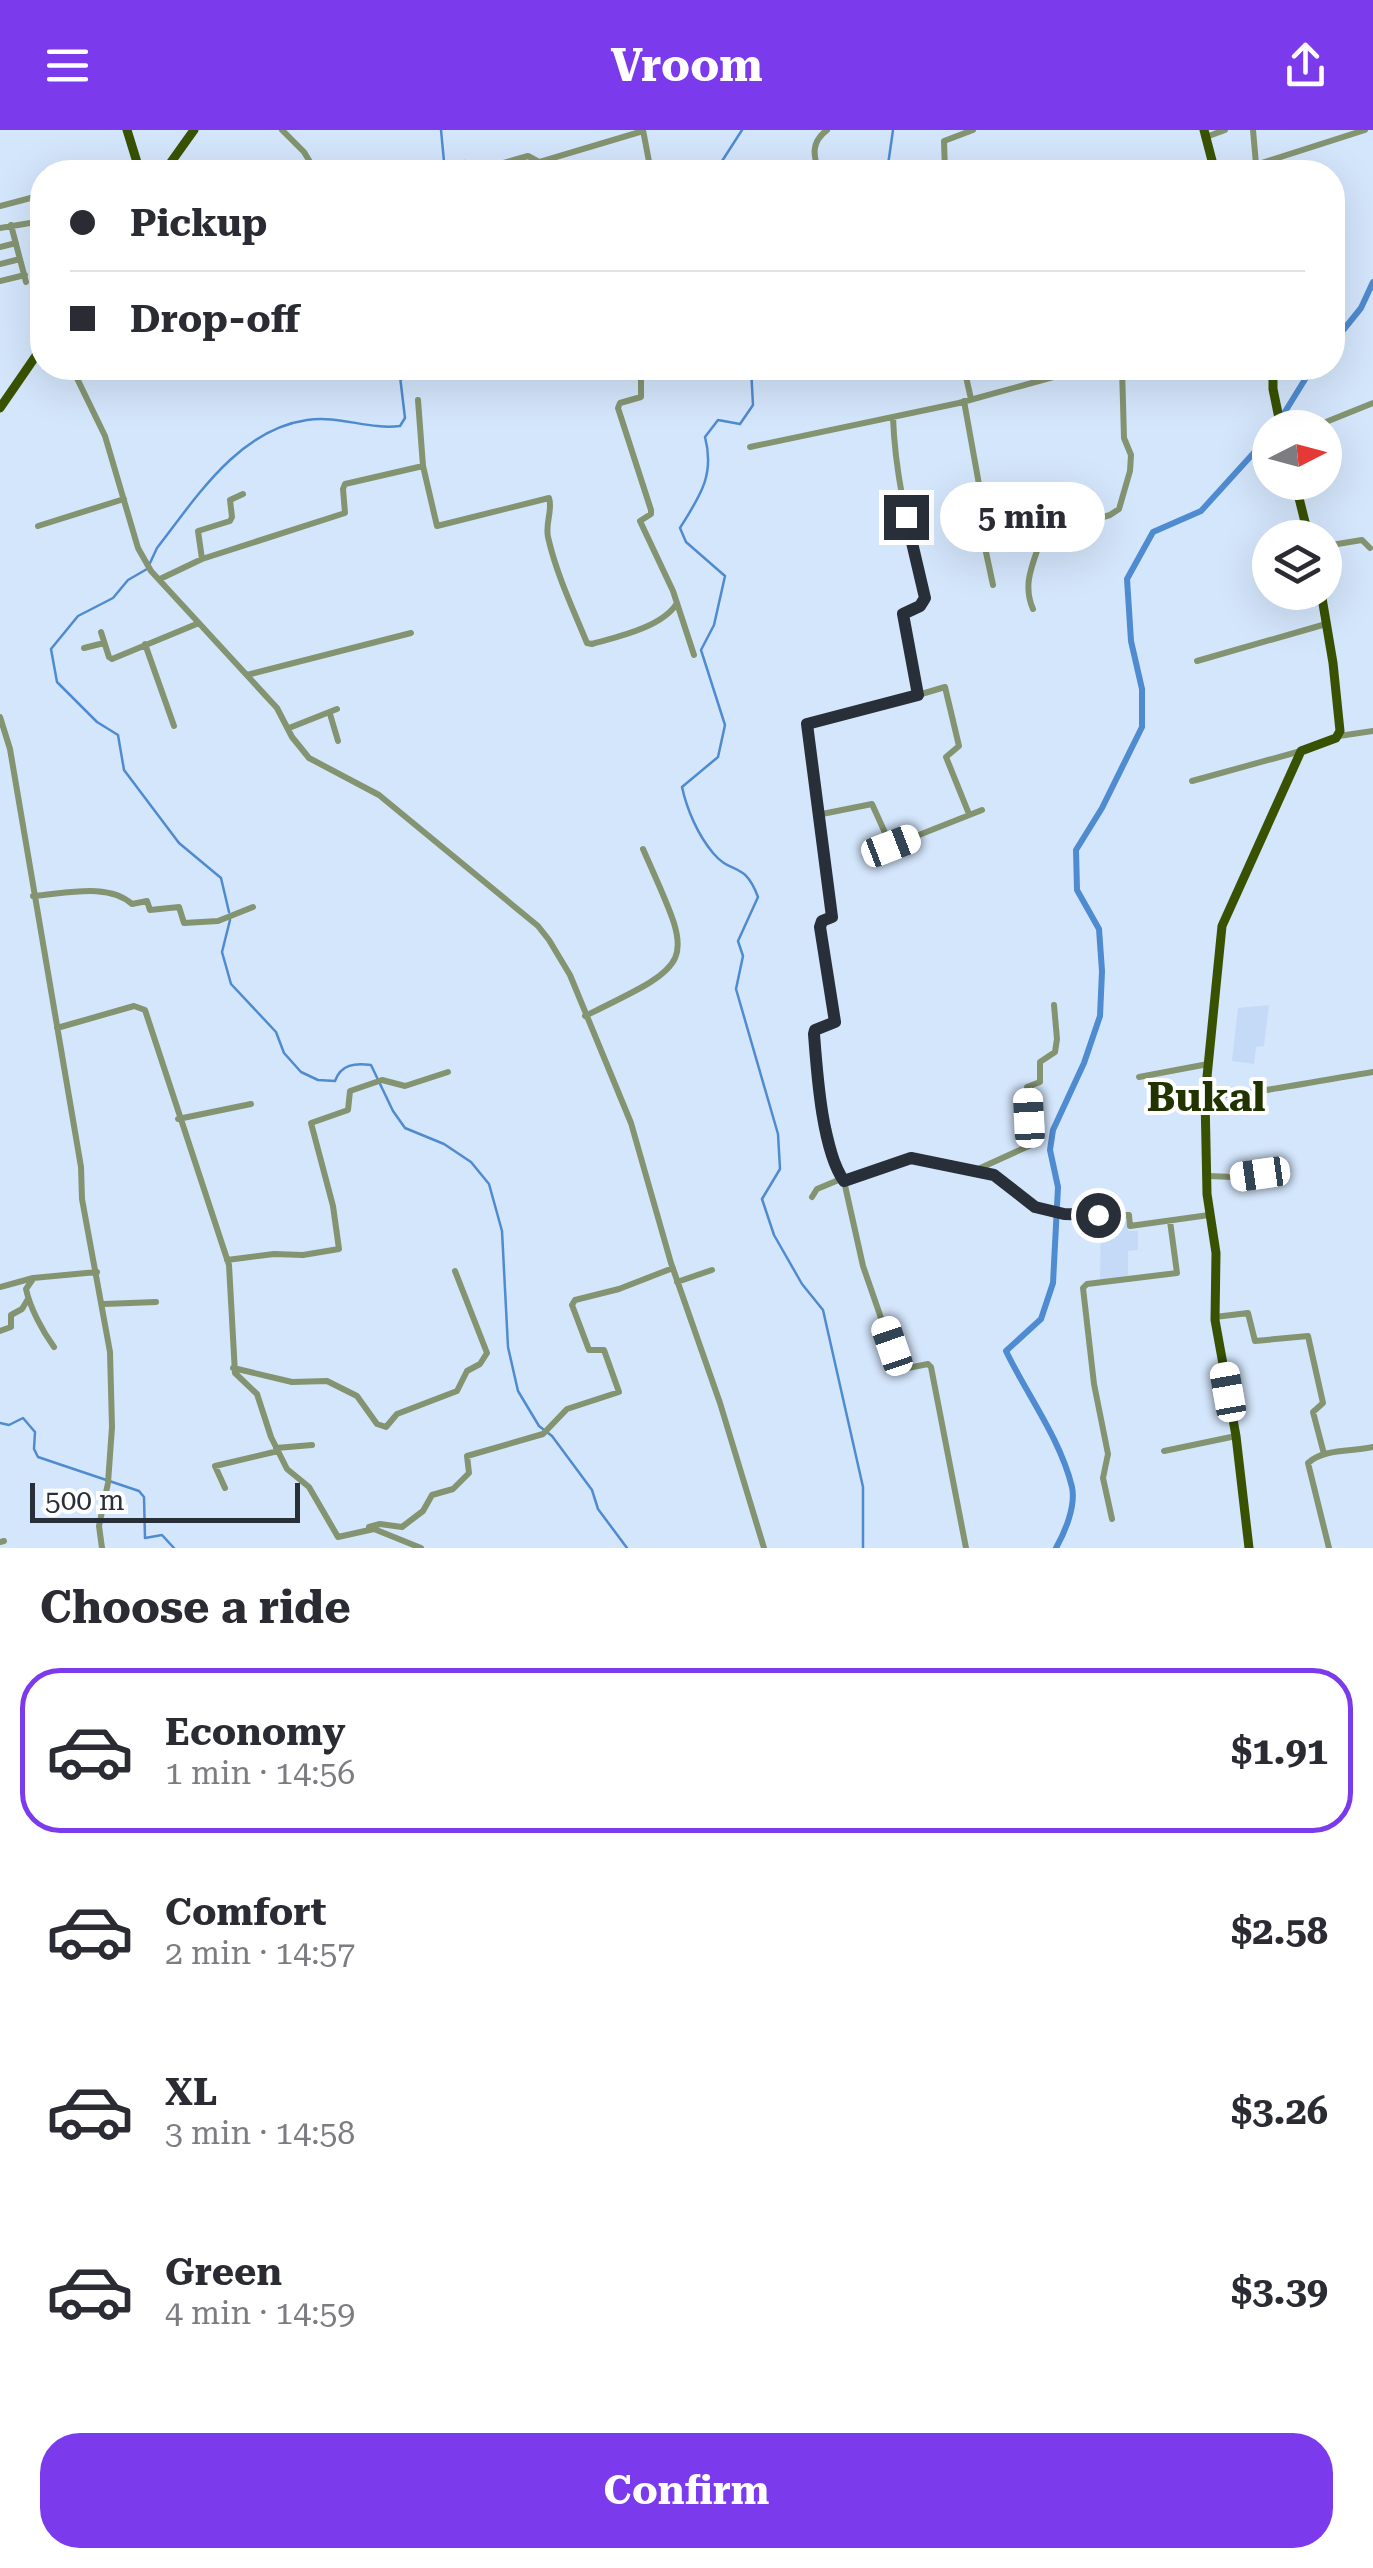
<!DOCTYPE html>
<meta charset="utf-8">
<style>
body{margin:0;font-family:"Roboto Serif",serif;background:#f2f2f3;color:#2b2b33;height:100vh;display:flex;flex-direction:column;font-size:38px;white-space:nowrap}
*{box-sizing:border-box;margin:0}
p{font-size:32px;color:#7c7c81}
.icon{flex:none;width:55px;height:55px;fill:none;stroke:currentColor;stroke-width:2;stroke-linecap:round;stroke-linejoin:round}
.map{position:relative;height:1418px;overflow:hidden}
.drawer{display:flex;flex-direction:column;background:#fff;flex:1}
.drawer>*{flex:none}
.banner{position:absolute;left:30px;top:30px;width:1315px;height:220px;border-radius:40px;box-shadow:0 10px 40px #0002;display:grid;align-content:center;height:220px;padding:0 40px;background:#fff}
.needle{width:65px;rotate:84deg}
.buttons{position:absolute;left:1252px;top:280px;display:grid;gap:20px}
.buttons a{display:grid;place-items:center;width:90px;height:90px;border-radius:50%;background:#fff;box-shadow:0 10px 40px #0002;font-size:50px}
.scale{position:absolute;left:30px;bottom:25px;width:270px;box-sizing:border-box;padding-left:10px;border:5px solid #282f38;border-top:0;font-size:28px;line-height:35px;white-space:nowrap;color:#282f38;-webkit-text-stroke:8px #fff;paint-order:stroke}
.end{position:absolute;width:45px;height:45px;margin:-22px;border:12px solid #282f38;background:#fff;box-shadow:0 0 0 5px #fff}
.from{border-radius:50%}
.bubble{position:absolute;height:70px;border-radius:35px;background:#fff;box-shadow:0 10px 40px #0002;font-size:32px;font-weight:700;line-height:70px;text-align:center}
.car{position:absolute;width:30px;height:60px;margin:-30px -15px;border-radius:12px;box-shadow:0 0 8px 2px #0007;background:linear-gradient(#fff 24%,#345 0 40%,#fff 0 76%,#345 0 86%,#fff 0)}
.banner b{display:flex;align-items:center;gap:35px;height:95px;font-size:38px}
.banner b+b{border-top:2px solid #e1e1e2}
.banner i{width:25px;height:25px;background:#2b2b33}
ul{padding:0;list-style:none}
li{display:flex;align-items:center;gap:30px;height:165px;margin:0 20px 15px;padding:0 20px;border:5px solid transparent;border-radius:40px}
li div{flex:1}
li b{display:block;font-size:38px}
li em{font-style:normal;font-weight:700}
li.on{border-color:#7c3aed}
li>.icon{width:90px;height:90px;stroke-width:1.5}
h2{padding:0 40px;font-size:45px;line-height:120px}
.button{display:flex;gap:20px;margin-top:auto;padding:20px 40px}
.button a{flex:1;height:115px;border-radius:40px;background:#7c3aed;color:#fff;font-size:40px;font-weight:700;line-height:115px;text-align:center}
header{display:flex;justify-content:space-between;align-items:center;height:130px;padding:0 40px;background:#7c3aed;color:#fff;font-size:45px;font-weight:700}
.map>svg:first-child{display:block}
</style>
<header><svg class="icon" aria-label="menu" viewBox="0 0 24 24"><path d="M4 6h16M4 12h16M4 18h16"/></svg>Vroom<svg class="icon" aria-label="share" viewBox="0 0 24 24"><path d="M12 15V3M7 8l5-5 5 5M5 13v7h14v-7"/></svg></header>
<div class="map">
<svg width="1373" height="1418" viewBox="0 0 1373 1418">
<rect width="100%" height="100%" fill="#d4e6fc"/>
<!-- built -->
<path fill="#c4daf6" d="M1269,875L1264,916L1256,917L1254,934L1232,931L1238,878Z
M1101,1087H1128V1101H1138V1120L1128,1121V1149L1100,1151Z"/>
<g fill="none" stroke-linecap="round" stroke-linejoin="round">
<!-- stream -->
<path stroke="#4f8bd0" stroke-width="2.5" d="M441,0L445,42
M715,42L742,0
M887,42L893,0
M751,238L753,275L740,294L718,290L705,307C715,345 700,366 680,398L686,412L725,446L714,495L701,520L725,595L718,627L682,657C687,680 698,705 713,723C732,746 744,730 758,767L738,811L743,826L736,859L778,1004L780,1039L762,1069L774,1105L802,1154L823,1180L863,1357V1418
M150,433L157,418C196,368 238,300 307,290C339,285 369,300 400,296L405,288L399,238
M147,439L128,450L113,468L78,486L51,519L57,552L97,592L118,605L124,640L179,713L221,748L229,782
M230,790L222,822L231,854L276,902L284,923L301,942L318,950L335,951C341,934 355,933 371,935L393,981L405,998L444,1014L471,1032L489,1054L502,1101L508,1217L518,1261L539,1296L552,1306L592,1360L598,1379L627,1418
M0,1293L9,1295L23,1288L35,1302L34,1319L38,1327L139,1361L144,1367L145,1408L162,1405L174,1418"/>
<!-- river -->
<path stroke="#4f8bd0" stroke-width="6" d="M1332,214L1361,178L1373,152
M1275,298L1312,238
M1056,1418C1065,1402 1076,1376 1072,1357C1060,1308 1027,1265 1006,1221L1041,1189L1053,1153L1058,1057L1050,1020L1053,1000L1084,933L1100,886L1102,841L1099,799L1077,760L1076,720L1102,678L1142,597V559L1131,511L1127,449L1153,402L1201,381L1270,305"/>
<!-- minor -->
<path stroke="#849470" stroke-width="6" d="M282,0L304,22L316,42
M643,0L651,42
M1253,0L1256,34
M1206,7L1225,0
M465,33L472,42L528,26L539,32L643,1
M1215,41L1246,38L1365,0
M46,42L79,34L81,42
M819,42C813,25 811,12 827,0
M945,42L944,11L973,0
M0,76L42,65
M11,95L26,152
M0,98L42,91
M0,117L16,113
M0,134L20,129
M0,151L25,145
M72,238L105,306L138,418L151,441L277,578L292,607L309,628L379,665L538,796L549,810L570,845L631,993L671,1133L720,1273L764,1418
M641,238V267L620,273L618,278L651,380V384L640,391L673,461L694,525
M964,238L971,269
M418,270L423,336L437,396L549,368C553,380 545,393 548,407C556,443 573,479 587,513L592,514C617,507 663,497 677,473
M964,271L982,371L977,380L993,455
M893,287C895,349 911,409 925,468L920,476L905,481L903,484L918,565L807,594L832,787L822,791L820,797L836,887L833,894L818,899L814,904L818,958L841,1049L911,1028L994,1045L1035,1077L1054,1083L1129,1085L1130,1096L1209,1085
M1311,298L1373,273
M750,317L959,273L1086,238
M1318,352V355
M38,396L124,369
M1325,416L1362,410L1370,418
M202,429L198,401L230,391L232,387L230,370L243,364
M160,449L202,429L345,383L343,359L345,354L423,336
M1033,479C1022,454 1033,434 1041,409L1045,404L1110,385L1119,379L1130,341L1131,325L1124,308L1122,238
M101,502L109,527L112,529L199,493
M145,514L174,596
M84,518L104,513
M1197,531L1326,494
M247,545L411,503
M918,565L945,557L959,616L946,627L969,684
M330,584L338,611
M0,587L10,619L81,1037L82,1069L110,1222L112,1297L108,1353L99,1396L102,1418
M289,598L337,579
M1339,606L1373,601
M1192,651L1301,621
M817,685L872,674L891,716L982,680
M33,766C64,764 108,752 132,774L147,771L150,780L179,777L184,793L218,791L253,777
M585,886C700,830 694,835 643,719
M57,898L134,876L145,880L229,1135L235,1243L257,1264L271,1307L287,1339L309,1357L338,1407L374,1399L421,1418
M1139,947L1208,934
M1205,967C1261,963 1317,951 1373,942
M178,989L251,974
M976,1040L1031,1015L1027,957L1040,952V932L1055,922L1057,909L1054,875
M1207,1046L1234,1047L1286,1040
M844,1051L863,1136L898,1237L903,1239L928,1234L931,1237L966,1418
M812,1067L817,1059L841,1049
M227,1130L274,1124L303,1125L339,1119L333,1076L311,993L348,980L350,961L382,950L405,956L448,942
M33,1149L26,1159C30,1178 43,1202 54,1217
M677,1152L712,1140
M0,1157L33,1148L97,1142
M104,1174L156,1172
M1215,1187L1248,1183L1255,1211L1308,1206L1323,1273L1313,1282L1324,1324
M0,1201L11,1197V1185L22,1179L28,1169
M233,1238L292,1252L327,1251L357,1266L377,1294L386,1297L397,1284L457,1261L467,1241L480,1234L487,1223L455,1141
M276,1318L312,1315
M1164,1321L1236,1306
M225,1358L215,1336L278,1321
M1112,1389L1103,1348L1108,1324L1094,1254L1083,1158L1087,1154L1177,1143L1170,1091
M369,1397L380,1394L402,1397L423,1381L432,1365L453,1359L469,1343L467,1326L543,1304L567,1279L619,1262L604,1220H589L572,1175L575,1170L619,1159L673,1138
M0,1412L4,1411
M1329,1418L1308,1333C1324,1318 1353,1322 1373,1317"/>
<!-- major -->
<path stroke="#385202" stroke-width="9" d="M127,0L140,42
M1204,0L1215,42
M164,42L194,0
M1273,238V259L1281,298
M0,278L42,217
M1295,352L1309,408
M1249,1418L1236,1306L1215,1190L1216,1123L1207,1064L1205,967L1222,796L1301,621L1336,608L1340,601L1333,533L1321,462"/>
</g>
<g fill="none" stroke-linecap="round" stroke-linejoin="round">
<!-- route -->
<path stroke="#282f38" stroke-width="12" d="M906,387L925,468L920,476L903,484L918,565L807,594L832,787L822,791L820,797L835,892L815,900L814,904C817,943 822,1020 844,1051L911,1028L994,1045L1035,1077L1064,1084L1098,1085"/>
</g>
<g text-anchor="middle" stroke-width="8" stroke-linejoin="round" paint-order="stroke">
<!-- quarter labels -->
<g font-size="40" font-weight="bold" fill="#213400" stroke="#fff">
<text x="1206" y="981">Bukal</text>
</g>
</g>
</svg>
<div class="buttons">
<a><svg class="needle" viewBox="-14 -14 28 28"><path d="M0-13l5 13h-10z" fill="#e53935"/><path d="M0 13l5-13h-10z" fill="#7c7c81"/></svg></a>
<a><svg class="icon" aria-label="layers" viewBox="0 0 24 24"><path d="M12 4l9 5-9 5-9-5zM3 14l9 5 9-5"/></svg></a>
</div>
<div class="scale">500 m</div>
<i class="end from" style="left:1098px;top:1085px"></i>
<i class="end" style="left:906px;top:387px"></i>
<div class="bubble" style="left:940px;top:352px;width:165px">5 min</div>
<i class="car" style="left:891px;top:716px;rotate:69deg"></i>
<i class="car" style="left:1029px;top:988px;rotate:357deg"></i>
<i class="car" style="left:1260px;top:1044px;rotate:262deg"></i>
<i class="car" style="left:892px;top:1216px;rotate:341deg"></i>
<i class="car" style="left:1228px;top:1262px;rotate:350deg"></i>
<div class="banner">
<b><i class="from"></i>Pickup</b>
<b><i></i>Drop-off</b>
</div>
</div>
<section class="drawer">
<h2>Choose a ride</h2>
<ul>
<li class="on"><svg class="icon" aria-label="car" viewBox="0 0 24 24"><path d="M5 17H2v-5l4-1 3-4h7l3 4 3 1v5h-3M9 17h6M6 11h13"/><circle cx="7" cy="17" r="2"/><circle cx="17" cy="17" r="2"/></svg><div><b>Economy</b><p>1 min · 14:56</p></div><em>$1.91</em></li>
<li><svg class="icon" aria-label="car" viewBox="0 0 24 24"><path d="M5 17H2v-5l4-1 3-4h7l3 4 3 1v5h-3M9 17h6M6 11h13"/><circle cx="7" cy="17" r="2"/><circle cx="17" cy="17" r="2"/></svg><div><b>Comfort</b><p>2 min · 14:57</p></div><em>$2.58</em></li>
<li><svg class="icon" aria-label="car" viewBox="0 0 24 24"><path d="M5 17H2v-5l4-1 3-4h7l3 4 3 1v5h-3M9 17h6M6 11h13"/><circle cx="7" cy="17" r="2"/><circle cx="17" cy="17" r="2"/></svg><div><b>XL</b><p>3 min · 14:58</p></div><em>$3.26</em></li>
<li><svg class="icon" aria-label="car" viewBox="0 0 24 24"><path d="M5 17H2v-5l4-1 3-4h7l3 4 3 1v5h-3M9 17h6M6 11h13"/><circle cx="7" cy="17" r="2"/><circle cx="17" cy="17" r="2"/></svg><div><b>Green</b><p>4 min · 14:59</p></div><em>$3.39</em></li>
</ul>
<div class="button"><a>Confirm</a></div>
</section>
